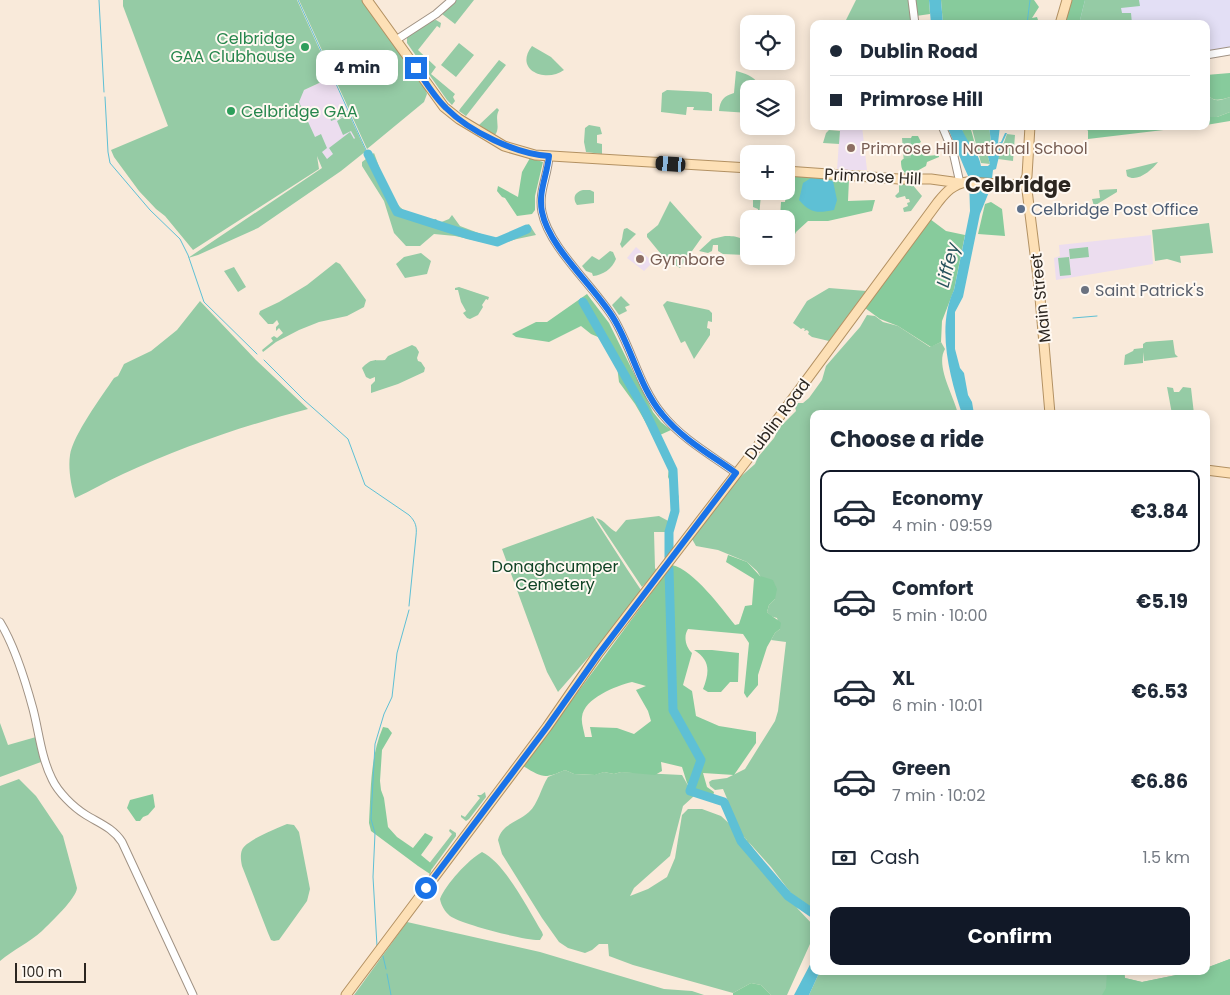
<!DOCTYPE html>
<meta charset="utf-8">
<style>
body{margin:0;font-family:Poppins,sans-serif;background:#f6f6f7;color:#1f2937;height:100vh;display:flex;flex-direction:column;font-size:19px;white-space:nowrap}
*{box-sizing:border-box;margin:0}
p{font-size:16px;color:#747a83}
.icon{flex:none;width:28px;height:28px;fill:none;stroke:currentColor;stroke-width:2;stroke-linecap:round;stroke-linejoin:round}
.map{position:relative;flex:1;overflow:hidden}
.side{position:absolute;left:810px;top:410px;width:400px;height:565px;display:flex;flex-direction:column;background:#fff;border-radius:10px;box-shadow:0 2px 12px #0003}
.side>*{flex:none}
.top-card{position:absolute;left:810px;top:20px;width:400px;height:110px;border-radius:10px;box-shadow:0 2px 12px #0003;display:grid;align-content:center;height:110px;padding:0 20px;background:#fff}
.fabs{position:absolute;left:740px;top:15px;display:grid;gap:10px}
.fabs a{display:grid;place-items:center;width:55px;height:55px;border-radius:10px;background:#fff;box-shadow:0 2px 12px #0003;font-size:25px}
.scale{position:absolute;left:15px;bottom:12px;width:71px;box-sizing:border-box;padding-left:5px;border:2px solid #2c2620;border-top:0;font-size:14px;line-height:18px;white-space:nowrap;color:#2c2620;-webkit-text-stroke:4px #fff9f2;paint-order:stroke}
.end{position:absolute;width:22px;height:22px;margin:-11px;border:6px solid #1a73e8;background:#fff;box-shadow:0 0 0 2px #fff}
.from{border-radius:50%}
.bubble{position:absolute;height:35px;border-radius:10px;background:#fff;box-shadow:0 2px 12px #0003;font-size:16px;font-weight:700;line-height:35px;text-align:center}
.car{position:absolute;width:15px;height:30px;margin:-15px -8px;border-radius:6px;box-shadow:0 0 4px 1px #0007;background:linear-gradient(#222 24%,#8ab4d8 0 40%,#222 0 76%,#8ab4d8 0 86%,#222 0)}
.top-card b{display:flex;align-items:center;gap:18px;height:48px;font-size:19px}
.top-card b+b{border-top:1px solid #e0e1e3}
.top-card i{width:12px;height:12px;background:#1f2937}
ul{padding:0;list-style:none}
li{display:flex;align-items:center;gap:15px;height:82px;margin:0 10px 8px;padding:0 10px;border:2px solid transparent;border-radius:10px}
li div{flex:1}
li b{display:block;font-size:19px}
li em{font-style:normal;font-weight:700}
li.current{border-color:#111827}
li>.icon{width:45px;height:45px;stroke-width:1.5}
h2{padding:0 20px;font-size:22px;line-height:60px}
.pay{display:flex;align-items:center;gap:12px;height:55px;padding:0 20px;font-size:19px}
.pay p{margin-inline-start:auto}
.cta{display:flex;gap:10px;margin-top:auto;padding:10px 20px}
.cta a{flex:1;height:58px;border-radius:10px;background:#111827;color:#fff;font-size:20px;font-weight:700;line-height:58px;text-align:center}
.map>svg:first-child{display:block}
</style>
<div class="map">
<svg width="1230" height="995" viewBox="0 0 1230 995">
<rect width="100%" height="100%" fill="#f9eada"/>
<!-- education -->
<path fill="#ecddef" d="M332,77L359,135L322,168L293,95Z
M840,126H862L867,170H837Z
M1151,235L1153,264L1056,280L1054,258L1060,256L1059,245Z
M636,247L653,262L644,271L627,258Z"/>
<!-- medical -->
<path fill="#e3dff5" d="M1071,0H1230V48L1206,52V24H1064Z"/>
<!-- green -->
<path fill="#95cba5" d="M123,0H297L332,77L304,90L299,102L315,137L321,134L327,148L322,152L327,159L333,154L329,148L350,132L354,139L355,138L351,131L343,135L337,121L345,116L331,121L330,117L347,110L366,151L341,171L258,228L198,255L188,258L322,168L317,156L319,169L193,250L165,216L156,209L139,191L114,157L111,150L168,126L123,6Z
M299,0H363L425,87L427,94L424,102L367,149Z
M456,0H474L455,24L442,14Z
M856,0H908L913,24H844Z
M1085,0H1139L1140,6L1121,8L1122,13H1131L1132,24H1079Z
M436,20L441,23L440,28L437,26L418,50L436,67L431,74L455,94L453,97L455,101L452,105L447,100L407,43V36L430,21Z
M459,43L474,55L456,77L441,65Z
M532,46L551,57L564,70C547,83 513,71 532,46Z
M499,60L506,65L466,116L459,111L460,109Z
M736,71C740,72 744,73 748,75C755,78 757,84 766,84L771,89H749V113L719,111C720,100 724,96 734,93Z
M667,90L708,92L712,94V111L693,110L694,107H687L686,115L661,112L662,93Z
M1206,92C1214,103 1218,101 1230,97V112L1217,117H1206Z
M497,108L499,110C494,119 501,127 495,135L479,125Z
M589,125L600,127L602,134L597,135V143L602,144V154L586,152L584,142L585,128Z
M976,126H989L991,142L988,157L990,164L981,163L972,129Z
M829,130L840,131L839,144L823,143L826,133Z
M1007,134L1015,135L1013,161L998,159Z
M902,138H911L912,176H905Z
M374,153C384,178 389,208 417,217C424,220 429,221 436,219L439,223L449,219L452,215L460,226L497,240L529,224L536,235L517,239L495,245L455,236L434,234L420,246H406L394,233L384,201L362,166V162Z
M1158,162C1152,170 1137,183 1127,176L1126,170Z
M899,182L911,183L922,196L911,211L904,212L903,208L908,206L907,203L910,202L909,199H906L905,196L897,198L895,196L899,192Z
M1117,189V192L1094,206L1092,199L1100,198L1099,190Z
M583,190H590L594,192V203L577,205C572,198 575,192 583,190Z
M753,194L761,195L759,216H764V219H757L758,209L753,207Z
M670,201L702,237L680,268L665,259L647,237V234L658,225Z
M1209,223L1213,253L1180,256L1181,263L1167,259L1155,261L1152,230Z
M627,228L636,234L622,248L620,244C623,239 622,235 624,229Z
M725,236C736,235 758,240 745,255L723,254L718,251V245H713L712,251L708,253L699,251L712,239Z
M1088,247L1089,257L1070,259L1069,249Z
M610,251L613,252L616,259C612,269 603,275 593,276L592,273L586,271L582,266L592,256L599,260Z
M421,253L431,261L427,274L405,278L396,264L404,257Z
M1069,257L1071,275L1060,276L1058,258Z
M336,262L340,264L366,300L364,307L347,316L319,322L299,330L276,342L263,352L262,350L273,341L271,338L274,336L277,338L283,333L279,328L276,331V327L279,324L277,320L273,324H268L259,314L260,311L279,302L307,285Z
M234,267L246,287L238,292L224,271Z
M459,287L489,297L488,300L486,299L482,305L483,307L478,315L470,319L467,318L463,313L466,311L461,302L458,290H455V288Z
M829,288L866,291L829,341L812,337L808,334L809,332L807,330L804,331L805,329L803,328L801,329L793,323L807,301Z
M621,296L630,305L625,307L627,311L619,315L612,305Z
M200,301L256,360L308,409C245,425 182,447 123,474C107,481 91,491 75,498C71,486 68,468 70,455C73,435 102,396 114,378L118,376L124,364L151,351L177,330Z
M667,301L709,310L712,313V322L708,321L707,328L710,329V335L694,359L685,341L681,343L663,305Z
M867,315L875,316L883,322L898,326L930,347L941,342L945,349C935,366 954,396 958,414H814V907L805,906L794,897L771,867L737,829L728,813V801L723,789L715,790L710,786L709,782L712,780L727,778L745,769L775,721L778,711L786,642L771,640L775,633L780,629L777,618L770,616L767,612L769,605L775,599L757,571L747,562L718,550L696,546L692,539L738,479L755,464L758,457L774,438L779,428L796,411L795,407L798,403H803L809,398L822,380L826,366L860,327Z
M1173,340L1175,354L1178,357L1144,361L1143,352V363L1124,365L1125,355L1133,351L1134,349L1143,348V344L1146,342Z
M412,345L416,347L419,352L417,358L418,361L421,362L425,368L424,372L398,384L371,393V385L375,381V377L370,379L366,377L362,368C372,358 372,361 385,360L388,356Z
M1167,387L1173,388L1174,392H1179L1183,387L1191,388L1194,414H1172Z
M593,516L627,569L641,590L613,629L558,692L547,672L502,549Z
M659,516L672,523L669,532H654L655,568L657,571L642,587L596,518C605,520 609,529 616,532L626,520Z
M0,723L8,745L36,737L42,761L41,762L0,777Z
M565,770L574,774L594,775L604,772L614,774L621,772L682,775L694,796L683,806L670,856L634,888L630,896L648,889L667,877L675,858L682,815L688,809H702L721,816L747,840L798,909L814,926V941L810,944L787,995H771L761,985L751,983L733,993L633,965L609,956L608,944H599L592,950L585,953L568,948L559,942L542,918L502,854L498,840C502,824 516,823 529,812C538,804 541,788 548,777Z
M19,779L36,796L63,836L77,888C76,899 51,922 42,931C30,942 13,950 0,961V786Z
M485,792L486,797L469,819L466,821L461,817V815L465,817L480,798L477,795H481Z
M287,824L294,825L299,832L310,889L307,901L279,940L274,941L271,940L268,933L242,866C241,861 240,855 242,850C246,840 276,829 287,824Z
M450,829L456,833V836L432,869L428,865L452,834L449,831Z
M482,852C505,863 528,909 542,932L543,935L540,940C526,941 461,924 450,916C445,912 441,905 440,899C446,884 468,860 482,852Z
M407,922L540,952L664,989L692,991L704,995H354Z
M1230,959V995H809L820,971H1124L1125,978L1142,982L1186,973L1206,971V968Z"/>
<!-- forest -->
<path fill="#87cb9c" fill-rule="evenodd" d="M912,0H929L930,14L916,16Z
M941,0H1034L1039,7L1032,18L1037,17L1038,20L1037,24H943Z
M1071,0H1085L1079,24H1064Z
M1230,73V97C1208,105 1206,95 1206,75Z
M1230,112V121L1206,125V117H1217Z
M961,126H970L978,155L964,136Z
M1085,126H1197L1088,139V131Z
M912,136H918L921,142L918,144L925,146V156L939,155V157L927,162L926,166L917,171L916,177C906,173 901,174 901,161L903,159L911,158V138Z
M530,158L543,162L535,196V210L532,214L517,216L505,198L502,197L497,191L498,186L518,197L522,172Z
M788,176L849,179L848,201L875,200L872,211L828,221H808L796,232L786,254V219H780L781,202H785Z
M991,202L1002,209L1005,236L978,234L985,204Z
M930,219L946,231L965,235L954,290L942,321L941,342L931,347L898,326L880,319L865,308Z
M587,294L609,323L653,412L661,422L671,430L660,435L670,456L679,499L668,477L669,468L657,442L635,404L619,382L617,366L605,340L591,334L581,326L549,342L516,337L512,334L536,322H547Z
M728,555L747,562L760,576L773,580L777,589L775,599L769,605L767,612C771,617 777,618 781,623L780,629L775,633L767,647L758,675V685L747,698L744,693L749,643L743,634L688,629C683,637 686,647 692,653L683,685L692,691L696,716L719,726L756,732V743L734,775L703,773L707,787L714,792L713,796L696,795L687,783L682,767L661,762L662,771L655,775L621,772L614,774L604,772L595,775L574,774L565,770C544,779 543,778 523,766L672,565C694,570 722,609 735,625L739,624L745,606L752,605L754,579L726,562ZM632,682L646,686L636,690L648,711L651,721L634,734L617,728L590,727L592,737H585C584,731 581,723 582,717C584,698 616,686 632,682Z
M694,650H712L739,653L738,682H730L721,692H708L703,689C710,671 710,660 694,650Z
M383,727L388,728L392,733L382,750L380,781L381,790L384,798L388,827L397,837L413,848L425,833L433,837L432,840L421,855L433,865L430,874L418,866L371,831L369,823C371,790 370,757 383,727Z
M153,794L155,807L148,815L143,817L140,821H136L127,808L130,800Z
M1230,959V995H1102L1106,988L1107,971H1124L1125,978L1142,982L1186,973L1206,971V968Z
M751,983L761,985L771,995H733V993Z"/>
<!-- water -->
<path fill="#5ec0d5" d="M929,0H941L943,24H931Z
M947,126H961C966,143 979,151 981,166H988L990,164L988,157L991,142L989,126H1000L998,143L1001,142L1005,133H1007L1002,144L996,169L993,170L991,187L980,214L963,297L955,312V349L960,368L964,373L968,395L972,402L974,414H962C950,378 936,327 954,290L970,211L969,178L964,167Z
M811,178L833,181L837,200L834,210C818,213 811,214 799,200L803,183Z
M814,957V971H820L809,995H794Z"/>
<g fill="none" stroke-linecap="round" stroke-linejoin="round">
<!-- stream -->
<path stroke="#5ec0d5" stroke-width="1" d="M99,0L104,92
M298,0L366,150
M1027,24L1030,0
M105,97L108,152L110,163L150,210L180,239L188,255L204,302L257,354
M1073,318L1097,316
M264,360L304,400L348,439L365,485L409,515C416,522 417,527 416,536L409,606
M377,946L373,877L375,833L371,819L375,744L384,714L392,697L397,653L409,610
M383,956L386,969
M387,974L391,995"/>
<!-- river -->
<path stroke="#5ec0d5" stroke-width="9" d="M368,154L397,212L469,235L497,242L527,229
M583,302L644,409L673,470L675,511L669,532V557
M669,569L673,710L701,760L690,791L724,802L741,841L788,896L814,914"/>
<defs>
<path id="minor" d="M912,0L915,24
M396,40L436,14L452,0
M1206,55L1230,51
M942,126L953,152L960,183
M549,156C548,176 538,192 542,212C549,248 595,287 614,319C632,349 640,388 662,414C682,439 711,455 736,473
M0,622C14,645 26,683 33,709C39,732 41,757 52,779C58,792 73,807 86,815C99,823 113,828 122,842L193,995"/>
<path id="major" d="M367,0L444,107L459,119L504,146L535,155L749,168
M1060,24L1067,0
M786,171L899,179H931L960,183
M1024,183L1027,190L1039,286L1050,414
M1024,183L1027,176L1030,126
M1206,470L1230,473
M346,995L547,727L597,655L757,447L938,202C946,192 953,184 967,182L1017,185L1024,183"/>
</defs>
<!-- minor casing -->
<use href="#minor" stroke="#a09284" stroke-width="9"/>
<!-- major casing -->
<use href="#major" stroke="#b39162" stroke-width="11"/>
<!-- minor -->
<use href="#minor" stroke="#fff" stroke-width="7"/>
<!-- major -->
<use href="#major" stroke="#fde0b6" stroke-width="9"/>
</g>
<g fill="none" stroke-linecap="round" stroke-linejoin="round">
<!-- route -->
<path stroke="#1a73e8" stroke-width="6" d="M416,68C425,81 434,97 446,108C470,132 516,154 549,156C547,176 538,192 542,212C549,248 595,287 614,319C632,349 640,388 662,414C682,439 711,455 736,473L598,655L547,727L426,888"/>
</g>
<!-- markers -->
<g fill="#2e9e5b" stroke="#fff9f2" stroke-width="2">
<circle cx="305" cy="47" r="5"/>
<circle cx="231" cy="111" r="5"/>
</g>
<g fill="#8d6e63" stroke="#fff9f2" stroke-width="2">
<circle cx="851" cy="148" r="5"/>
<circle cx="640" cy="259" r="5"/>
</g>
<circle fill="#5c6f8a" stroke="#fff9f2" stroke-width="2" cx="1021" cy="209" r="5"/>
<circle fill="#6b7280" stroke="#fff9f2" stroke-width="2" cx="1085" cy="290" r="5"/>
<g text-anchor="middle" stroke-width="4" stroke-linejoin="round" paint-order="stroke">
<!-- leisure labels -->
<g font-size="16" fill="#27864d" stroke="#fff9f2" text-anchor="end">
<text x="295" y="44">Celbridge<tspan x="295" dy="18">GAA Clubhouse</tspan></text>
<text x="241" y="117" text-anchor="start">Celbridge GAA</text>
</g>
<!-- education labels -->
<g font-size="16" fill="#785e54" stroke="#fff9f2" text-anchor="start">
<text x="861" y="154">Primrose Hill National School</text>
<text x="650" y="265">Gymbore</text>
</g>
<!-- street labels -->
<g font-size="16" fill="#2c2620" stroke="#fff9f2">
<text transform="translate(873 176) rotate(3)" y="6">Primrose Hill</text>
<text transform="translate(1040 298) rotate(-96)" y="6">Main Street</text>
<text transform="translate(777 419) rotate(-53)" y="6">Dublin Road</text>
</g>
<!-- service labels -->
<g font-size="16" fill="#4e5e75" stroke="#fff9f2" text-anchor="start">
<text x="1031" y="215">Celbridge Post Office</text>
</g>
<!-- worship labels -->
<g font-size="16" fill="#5b616d" stroke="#fff9f2" text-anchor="start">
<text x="1095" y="296">Saint Patrick's</text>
</g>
<!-- park labels -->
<g font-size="16" fill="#104325" stroke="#fff9f2">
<text x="555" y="572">Donaghcumper<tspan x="555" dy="18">Cemetery</tspan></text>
</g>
<!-- water labels -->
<g font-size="18" font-style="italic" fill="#28535d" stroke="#fff9f2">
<text transform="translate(948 265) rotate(-76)" y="6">Liffey</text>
</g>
<!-- district labels -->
<g font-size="21" font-weight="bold" fill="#2c2620" stroke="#fff9f2">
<text x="1018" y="192">Celbridge</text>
</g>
</g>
</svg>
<div class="fabs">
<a><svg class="icon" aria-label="locate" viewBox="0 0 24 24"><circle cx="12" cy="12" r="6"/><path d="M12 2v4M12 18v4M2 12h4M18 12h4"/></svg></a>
<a><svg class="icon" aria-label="layers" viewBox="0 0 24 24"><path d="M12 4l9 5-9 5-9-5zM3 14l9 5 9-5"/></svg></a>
<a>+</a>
<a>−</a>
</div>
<div class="scale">100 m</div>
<i class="end from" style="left:426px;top:888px"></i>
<i class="end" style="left:416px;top:68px"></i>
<div class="bubble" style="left:316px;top:50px;width:82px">4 min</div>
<i class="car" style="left:671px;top:164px;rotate:274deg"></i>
<div class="top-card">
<b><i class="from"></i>Dublin Road</b>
<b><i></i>Primrose Hill</b>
</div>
<section class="side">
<h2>Choose a ride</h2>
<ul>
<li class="current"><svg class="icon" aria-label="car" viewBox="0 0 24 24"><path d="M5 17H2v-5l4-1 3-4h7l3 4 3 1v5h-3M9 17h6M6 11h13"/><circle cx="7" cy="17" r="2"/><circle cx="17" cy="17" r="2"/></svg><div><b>Economy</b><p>4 min · 09:59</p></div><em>€3.84</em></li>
<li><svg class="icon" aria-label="car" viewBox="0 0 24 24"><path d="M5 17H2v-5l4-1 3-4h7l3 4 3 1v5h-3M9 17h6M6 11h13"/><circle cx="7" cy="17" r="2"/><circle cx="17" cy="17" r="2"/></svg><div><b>Comfort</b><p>5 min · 10:00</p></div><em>€5.19</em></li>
<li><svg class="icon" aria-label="car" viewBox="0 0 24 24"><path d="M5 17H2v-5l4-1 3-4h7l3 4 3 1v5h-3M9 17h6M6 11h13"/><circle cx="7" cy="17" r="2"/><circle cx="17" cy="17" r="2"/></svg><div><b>XL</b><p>6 min · 10:01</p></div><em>€6.53</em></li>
<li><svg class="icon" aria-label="car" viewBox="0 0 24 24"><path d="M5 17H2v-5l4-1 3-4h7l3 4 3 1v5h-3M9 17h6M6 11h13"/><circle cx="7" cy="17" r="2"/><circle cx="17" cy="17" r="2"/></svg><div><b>Green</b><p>7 min · 10:02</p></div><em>€6.86</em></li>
</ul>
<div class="pay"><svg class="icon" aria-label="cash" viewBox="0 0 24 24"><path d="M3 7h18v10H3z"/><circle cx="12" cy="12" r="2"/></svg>Cash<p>1.5 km</p></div>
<div class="cta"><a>Confirm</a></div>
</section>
</div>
